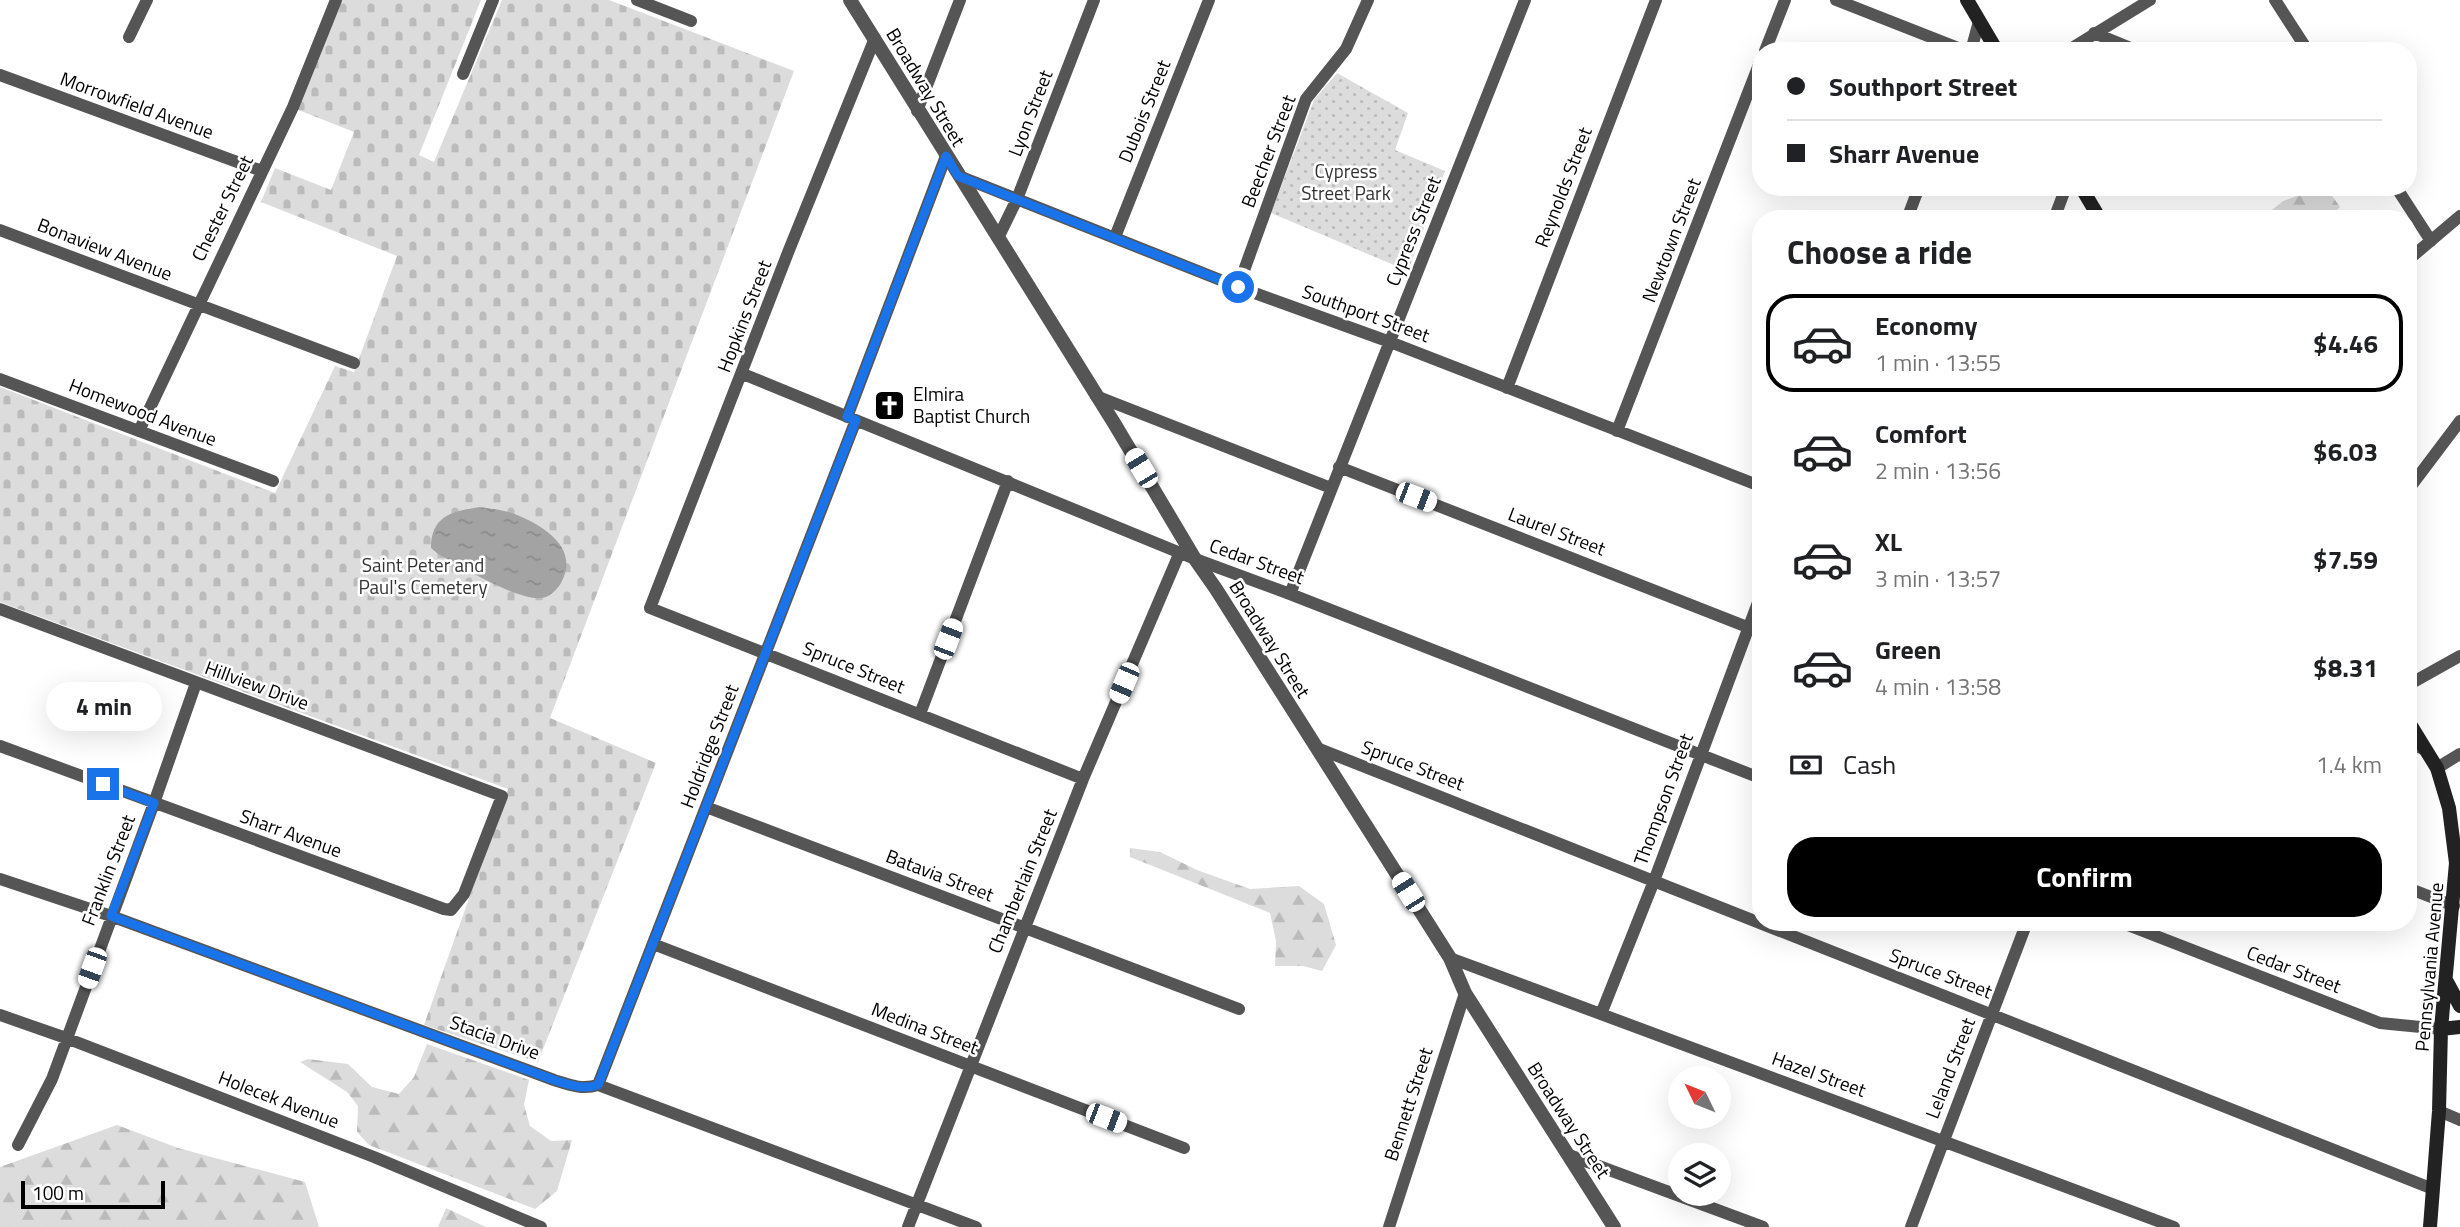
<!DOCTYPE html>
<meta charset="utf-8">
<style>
body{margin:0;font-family:"Titillium Web",sans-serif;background:#f2f2f2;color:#202124;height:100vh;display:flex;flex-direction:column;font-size:26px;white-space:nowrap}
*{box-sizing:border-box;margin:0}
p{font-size:23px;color:#757577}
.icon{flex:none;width:38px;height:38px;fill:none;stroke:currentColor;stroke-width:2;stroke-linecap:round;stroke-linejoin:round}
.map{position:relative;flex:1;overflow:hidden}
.sheet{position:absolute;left:1752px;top:210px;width:665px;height:721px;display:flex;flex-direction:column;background:#fff;border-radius:28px;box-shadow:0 7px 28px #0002}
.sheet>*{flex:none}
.guide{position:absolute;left:1752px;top:42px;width:665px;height:154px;border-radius:28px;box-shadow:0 7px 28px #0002;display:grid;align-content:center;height:154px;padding:0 35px;background:#fff}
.needle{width:46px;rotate:313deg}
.fabs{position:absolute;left:1668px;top:1066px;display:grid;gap:14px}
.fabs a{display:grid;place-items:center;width:63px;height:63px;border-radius:50%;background:#fff;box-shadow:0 7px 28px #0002;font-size:35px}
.scale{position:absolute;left:21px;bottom:18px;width:144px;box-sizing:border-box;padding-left:7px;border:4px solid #000;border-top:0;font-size:19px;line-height:24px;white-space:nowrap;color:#000;-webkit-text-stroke:5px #fff;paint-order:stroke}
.end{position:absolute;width:32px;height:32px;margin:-16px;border:9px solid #1a73e8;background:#fff;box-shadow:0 0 0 4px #fff}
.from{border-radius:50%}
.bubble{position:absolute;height:49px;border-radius:24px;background:#fff;box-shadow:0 7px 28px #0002;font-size:23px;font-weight:700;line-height:49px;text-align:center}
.car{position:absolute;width:21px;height:42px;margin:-21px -10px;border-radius:9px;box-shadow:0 0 5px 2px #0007;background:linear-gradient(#fff 24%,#345 0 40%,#fff 0 76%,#345 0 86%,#fff 0)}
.guide b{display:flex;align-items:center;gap:24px;height:66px;font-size:26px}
.guide b+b{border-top:2px solid #e0e0e0}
.guide i{width:18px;height:18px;background:#202124}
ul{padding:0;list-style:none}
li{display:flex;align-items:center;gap:21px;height:98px;margin:0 14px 10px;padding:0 21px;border:4px solid transparent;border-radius:28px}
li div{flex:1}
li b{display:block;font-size:26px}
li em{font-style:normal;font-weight:700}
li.current{border-color:#000}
li>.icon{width:63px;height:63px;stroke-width:1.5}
h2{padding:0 35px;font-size:32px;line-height:84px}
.pay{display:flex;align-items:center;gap:18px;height:77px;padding:0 35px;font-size:26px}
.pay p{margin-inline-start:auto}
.cta{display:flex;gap:14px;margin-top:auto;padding:14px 35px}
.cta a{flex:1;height:80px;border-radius:28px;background:#000;color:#fff;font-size:28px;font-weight:700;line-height:80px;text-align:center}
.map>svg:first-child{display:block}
</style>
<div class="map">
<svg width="2460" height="1227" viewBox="0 0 2460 1227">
<defs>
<pattern id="forest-firs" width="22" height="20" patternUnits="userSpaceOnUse" patternTransform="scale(1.75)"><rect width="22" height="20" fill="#dcdcdc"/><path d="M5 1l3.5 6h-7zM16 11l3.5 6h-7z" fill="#bbb"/></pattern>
<pattern id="cemetery-stones" width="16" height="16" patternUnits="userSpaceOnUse" patternTransform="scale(1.75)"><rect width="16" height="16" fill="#dcdcdc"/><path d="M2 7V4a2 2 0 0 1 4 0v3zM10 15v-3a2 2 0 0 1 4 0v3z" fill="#bbb"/></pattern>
<pattern id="park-dots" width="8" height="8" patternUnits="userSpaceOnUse" patternTransform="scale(1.75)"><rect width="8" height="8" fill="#dcdcdc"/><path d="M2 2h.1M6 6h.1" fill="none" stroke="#bbb" stroke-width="1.8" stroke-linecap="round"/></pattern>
<pattern id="water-ripples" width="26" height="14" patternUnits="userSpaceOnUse" patternTransform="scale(1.75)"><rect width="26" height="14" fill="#a3a3a3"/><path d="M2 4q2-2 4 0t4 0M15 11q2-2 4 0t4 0" fill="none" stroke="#8b8b8b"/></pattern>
</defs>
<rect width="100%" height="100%" fill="#fff"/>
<!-- forest -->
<path fill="url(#forest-firs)" d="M2321,187H2326L2340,207L2328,219H2261L2283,201Z
M1130,848L1160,852L1197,870L1250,889L1299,886L1324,904L1336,945L1322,971L1303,966H1275L1276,941L1270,913L1130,857Z
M427,1044L529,1080L524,1105L530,1126L551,1141L572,1140L557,1191L535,1209L369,1145L357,1132L358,1106L347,1092L300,1062L308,1059L348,1064L372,1087L399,1094L414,1077Z
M117,1125L178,1148L305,1182L319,1227H0V1167Z
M446,1208L486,1227H438Z"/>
<!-- cemetery -->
<path fill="url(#cemetery-stones)" d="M340,0H481L419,155L434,162L502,0H609L794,71L550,718L656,763L538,1062L424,1025L508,789L0,602V387L275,493L335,366L354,372L397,256L261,202L275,168L331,190L354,132L296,109Z"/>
<!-- park -->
<path fill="url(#park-dots)" d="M1337,73L1408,113L1395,150L1445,171L1408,271L1271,213L1314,100Z"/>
<!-- water -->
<path fill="url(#water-ripples)" d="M480,507C492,509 506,510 517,515C544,526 579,548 562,581C559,588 550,597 542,598C515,600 463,567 438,554L431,548C431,515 454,511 480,507Z"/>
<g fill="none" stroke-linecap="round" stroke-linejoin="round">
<!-- minor -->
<path stroke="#555" stroke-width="12" d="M637,0L691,21
M1836,0L1966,51
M2275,0L2308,51
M2094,33L2138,51
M129,37L147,0
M875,38L789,250L650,608L1083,779
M1765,51L1785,0
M1971,51L1979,21
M2067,51L2150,0
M463,74L493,0
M0,75L262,171
M917,111L960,0
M959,176L1238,287L1390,342L1760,486
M2396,187L2431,241
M1907,219L1919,187
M2054,219L2066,187
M0,230L354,363
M1115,237L1209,0
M998,238L1017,199L1094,0
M2408,260L2460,216
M1238,287L1306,99L1346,49L1368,0
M743,374L1195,559L1290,594L1760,778
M0,379L273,481
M1507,388L1656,0
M1096,396L1331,488
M847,417L946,156
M139,431L293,107L336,0
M1617,431L1760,62
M1339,467L1760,632
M2408,490L2460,421
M1290,594L1525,0
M0,609L502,796L464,894L451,910L444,909L0,746
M2408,685L2460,656
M920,714L1008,481
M2408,743L2426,750
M1317,748L2433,1189
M2437,768L2460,754
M706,807L1239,1009
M0,879L111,916L554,1080C570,1085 582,1090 598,1085L976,1227
M2408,888L2454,906
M2120,922L2380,1023L2441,1029
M653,944L1184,1148
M1450,958L2174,1227
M1601,1014L1654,881L1760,597
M0,1015L66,1038L374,1157L541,1227
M598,1085L856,420
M2439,1111L2460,1120
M18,1145L52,1079L154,803L196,683
M1569,1155L1763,1227
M908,1227L1083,779L1180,552
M1389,1227L1465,993
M1911,1227L2027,922"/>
<!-- tertiary -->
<path stroke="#555" stroke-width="14" d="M850,0L1114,423L1195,559L1216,589L1450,958L1465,993L1614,1227"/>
<!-- secondary -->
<path stroke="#222" stroke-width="14" d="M1967,0L1997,51
M2081,187L2100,219
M2408,721L2437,768L2449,808L2456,863L2441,1029L2439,1111L2430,1227
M2446,980L2460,1006
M2441,1029L2460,1027"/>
</g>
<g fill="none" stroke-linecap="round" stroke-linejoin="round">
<!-- route -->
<path stroke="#1a73e8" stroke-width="9" d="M103,784L154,803L111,916L554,1080C570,1085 582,1090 598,1085L856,420L847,417L946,156L958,176L1238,287"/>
</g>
<!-- icons -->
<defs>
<symbol id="church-square" viewBox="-11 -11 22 22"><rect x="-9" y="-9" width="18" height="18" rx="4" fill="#000" stroke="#fff"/><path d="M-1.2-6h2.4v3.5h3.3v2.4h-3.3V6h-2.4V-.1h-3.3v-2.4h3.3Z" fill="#fff"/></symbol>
</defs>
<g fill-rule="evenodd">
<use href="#church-square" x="872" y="388" width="35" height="35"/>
</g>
<g text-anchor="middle" stroke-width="5" stroke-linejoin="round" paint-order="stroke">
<!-- street labels -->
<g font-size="19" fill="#000" stroke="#fff">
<text transform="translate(926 87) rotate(59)" y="7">Broadway Street</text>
<text transform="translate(137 105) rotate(20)" y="7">Morrowfield Avenue</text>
<text transform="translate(1144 111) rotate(-68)" y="7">Dubois Street</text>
<text transform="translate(1030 113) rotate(-69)" y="7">Lyon Street</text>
<text transform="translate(1268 151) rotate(-69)" y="7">Beecher Street</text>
<text transform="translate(1563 187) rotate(-69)" y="7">Reynolds Street</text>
<text transform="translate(222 208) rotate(-64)" y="7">Chester Street</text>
<text transform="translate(1413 231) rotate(-68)" y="7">Cypress Street</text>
<text transform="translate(1671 240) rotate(-69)" y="7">Newtown Street</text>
<text transform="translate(105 249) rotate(21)" y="7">Bonaview Avenue</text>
<text transform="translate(1366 313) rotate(20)" y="7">Southport Street</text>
<text transform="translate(744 316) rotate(-69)" y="7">Hopkins Street</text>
<text transform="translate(143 412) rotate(21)" y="7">Homewood Avenue</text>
<text transform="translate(1557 531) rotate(21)" y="7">Laurel Street</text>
<text transform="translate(1257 561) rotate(20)" y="7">Cedar Street</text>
<text transform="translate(1270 639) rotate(58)" y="7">Broadway Street</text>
<text transform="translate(854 667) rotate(22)" y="7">Spruce Street</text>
<text transform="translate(257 685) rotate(20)" y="7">Hillview Drive</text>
<text transform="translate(709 746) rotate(-69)" y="7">Holdridge Street</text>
<text transform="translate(1413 765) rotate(21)" y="7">Spruce Street</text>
<text transform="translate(1663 799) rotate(-70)" y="7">Thompson Street</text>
<text transform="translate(291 833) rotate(20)" y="7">Sharr Avenue</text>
<text transform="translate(108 870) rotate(-69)" y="7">Franklin Street</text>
<text transform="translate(940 875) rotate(21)" y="7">Batavia Street</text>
<text transform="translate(1022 881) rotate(-68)" y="7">Chamberlain Street</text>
<text transform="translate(2429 967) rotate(-85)" y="7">Pennsylvania Avenue</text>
<text transform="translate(2294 969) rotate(21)" y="7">Cedar Street</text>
<text transform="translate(1941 973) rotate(21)" y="7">Spruce Street</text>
<text transform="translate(925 1028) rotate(21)" y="7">Medina Street</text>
<text transform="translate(495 1037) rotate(20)" y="7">Stacia Drive</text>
<text transform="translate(1950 1068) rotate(-69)" y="7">Leland Street</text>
<text transform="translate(1819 1074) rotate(20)" y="7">Hazel Street</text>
<text transform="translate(279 1099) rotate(21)" y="7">Holecek Avenue</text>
<text transform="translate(1408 1104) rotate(-72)" y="7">Bennett Street</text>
<text transform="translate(1569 1120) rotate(57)" y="7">Broadway Street</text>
</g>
<!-- park labels -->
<g font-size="19" fill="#333" stroke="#fff">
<text x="1346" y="178">Cypress<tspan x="1346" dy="22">Street Park</tspan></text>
<text x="423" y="572">Saint Peter and<tspan x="423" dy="22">Paul's Cemetery</tspan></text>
</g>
<!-- poi labels -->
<g font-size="19" fill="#000" stroke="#fff" text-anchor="start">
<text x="913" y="401">Elmira<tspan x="913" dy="22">Baptist Church</tspan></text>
</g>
</g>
</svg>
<div class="fabs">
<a><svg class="needle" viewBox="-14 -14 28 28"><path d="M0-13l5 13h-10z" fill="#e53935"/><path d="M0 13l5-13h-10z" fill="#757577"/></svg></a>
<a><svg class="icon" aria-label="layers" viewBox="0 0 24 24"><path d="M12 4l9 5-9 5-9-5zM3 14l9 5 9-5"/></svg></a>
</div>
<div class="scale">100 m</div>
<i class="end from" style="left:1238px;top:287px"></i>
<i class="end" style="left:103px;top:784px"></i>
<div class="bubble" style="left:46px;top:682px;width:116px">4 min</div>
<i class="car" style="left:1141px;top:468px;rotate:329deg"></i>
<i class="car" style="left:1416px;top:497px;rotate:111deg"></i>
<i class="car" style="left:948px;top:639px;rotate:21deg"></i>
<i class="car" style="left:1124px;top:683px;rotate:203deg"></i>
<i class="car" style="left:1408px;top:892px;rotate:328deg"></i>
<i class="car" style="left:92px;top:968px;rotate:200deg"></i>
<i class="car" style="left:1106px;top:1118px;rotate:111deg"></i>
<div class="guide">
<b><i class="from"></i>Southport Street</b>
<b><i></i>Sharr Avenue</b>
</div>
<section class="sheet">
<h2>Choose a ride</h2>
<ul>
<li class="current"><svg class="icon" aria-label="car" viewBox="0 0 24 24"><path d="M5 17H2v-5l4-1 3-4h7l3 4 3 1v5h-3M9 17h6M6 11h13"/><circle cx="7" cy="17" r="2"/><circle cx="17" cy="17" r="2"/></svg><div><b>Economy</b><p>1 min · 13:55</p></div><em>$4.46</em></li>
<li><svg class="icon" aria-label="car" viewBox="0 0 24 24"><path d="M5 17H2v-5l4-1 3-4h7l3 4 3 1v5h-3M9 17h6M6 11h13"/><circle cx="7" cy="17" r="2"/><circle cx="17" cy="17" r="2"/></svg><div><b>Comfort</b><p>2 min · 13:56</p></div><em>$6.03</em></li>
<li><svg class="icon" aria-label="car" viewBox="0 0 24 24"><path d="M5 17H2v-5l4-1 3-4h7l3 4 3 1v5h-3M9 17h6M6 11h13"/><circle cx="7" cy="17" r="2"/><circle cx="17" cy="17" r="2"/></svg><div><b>XL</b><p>3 min · 13:57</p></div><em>$7.59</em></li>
<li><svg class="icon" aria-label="car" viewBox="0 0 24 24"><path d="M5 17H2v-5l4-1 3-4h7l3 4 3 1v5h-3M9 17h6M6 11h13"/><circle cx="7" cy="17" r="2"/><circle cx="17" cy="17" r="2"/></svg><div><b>Green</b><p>4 min · 13:58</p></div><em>$8.31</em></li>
</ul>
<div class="pay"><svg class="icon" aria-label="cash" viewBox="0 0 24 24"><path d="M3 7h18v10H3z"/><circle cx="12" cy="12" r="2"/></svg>Cash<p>1.4 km</p></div>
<div class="cta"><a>Confirm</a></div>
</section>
</div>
